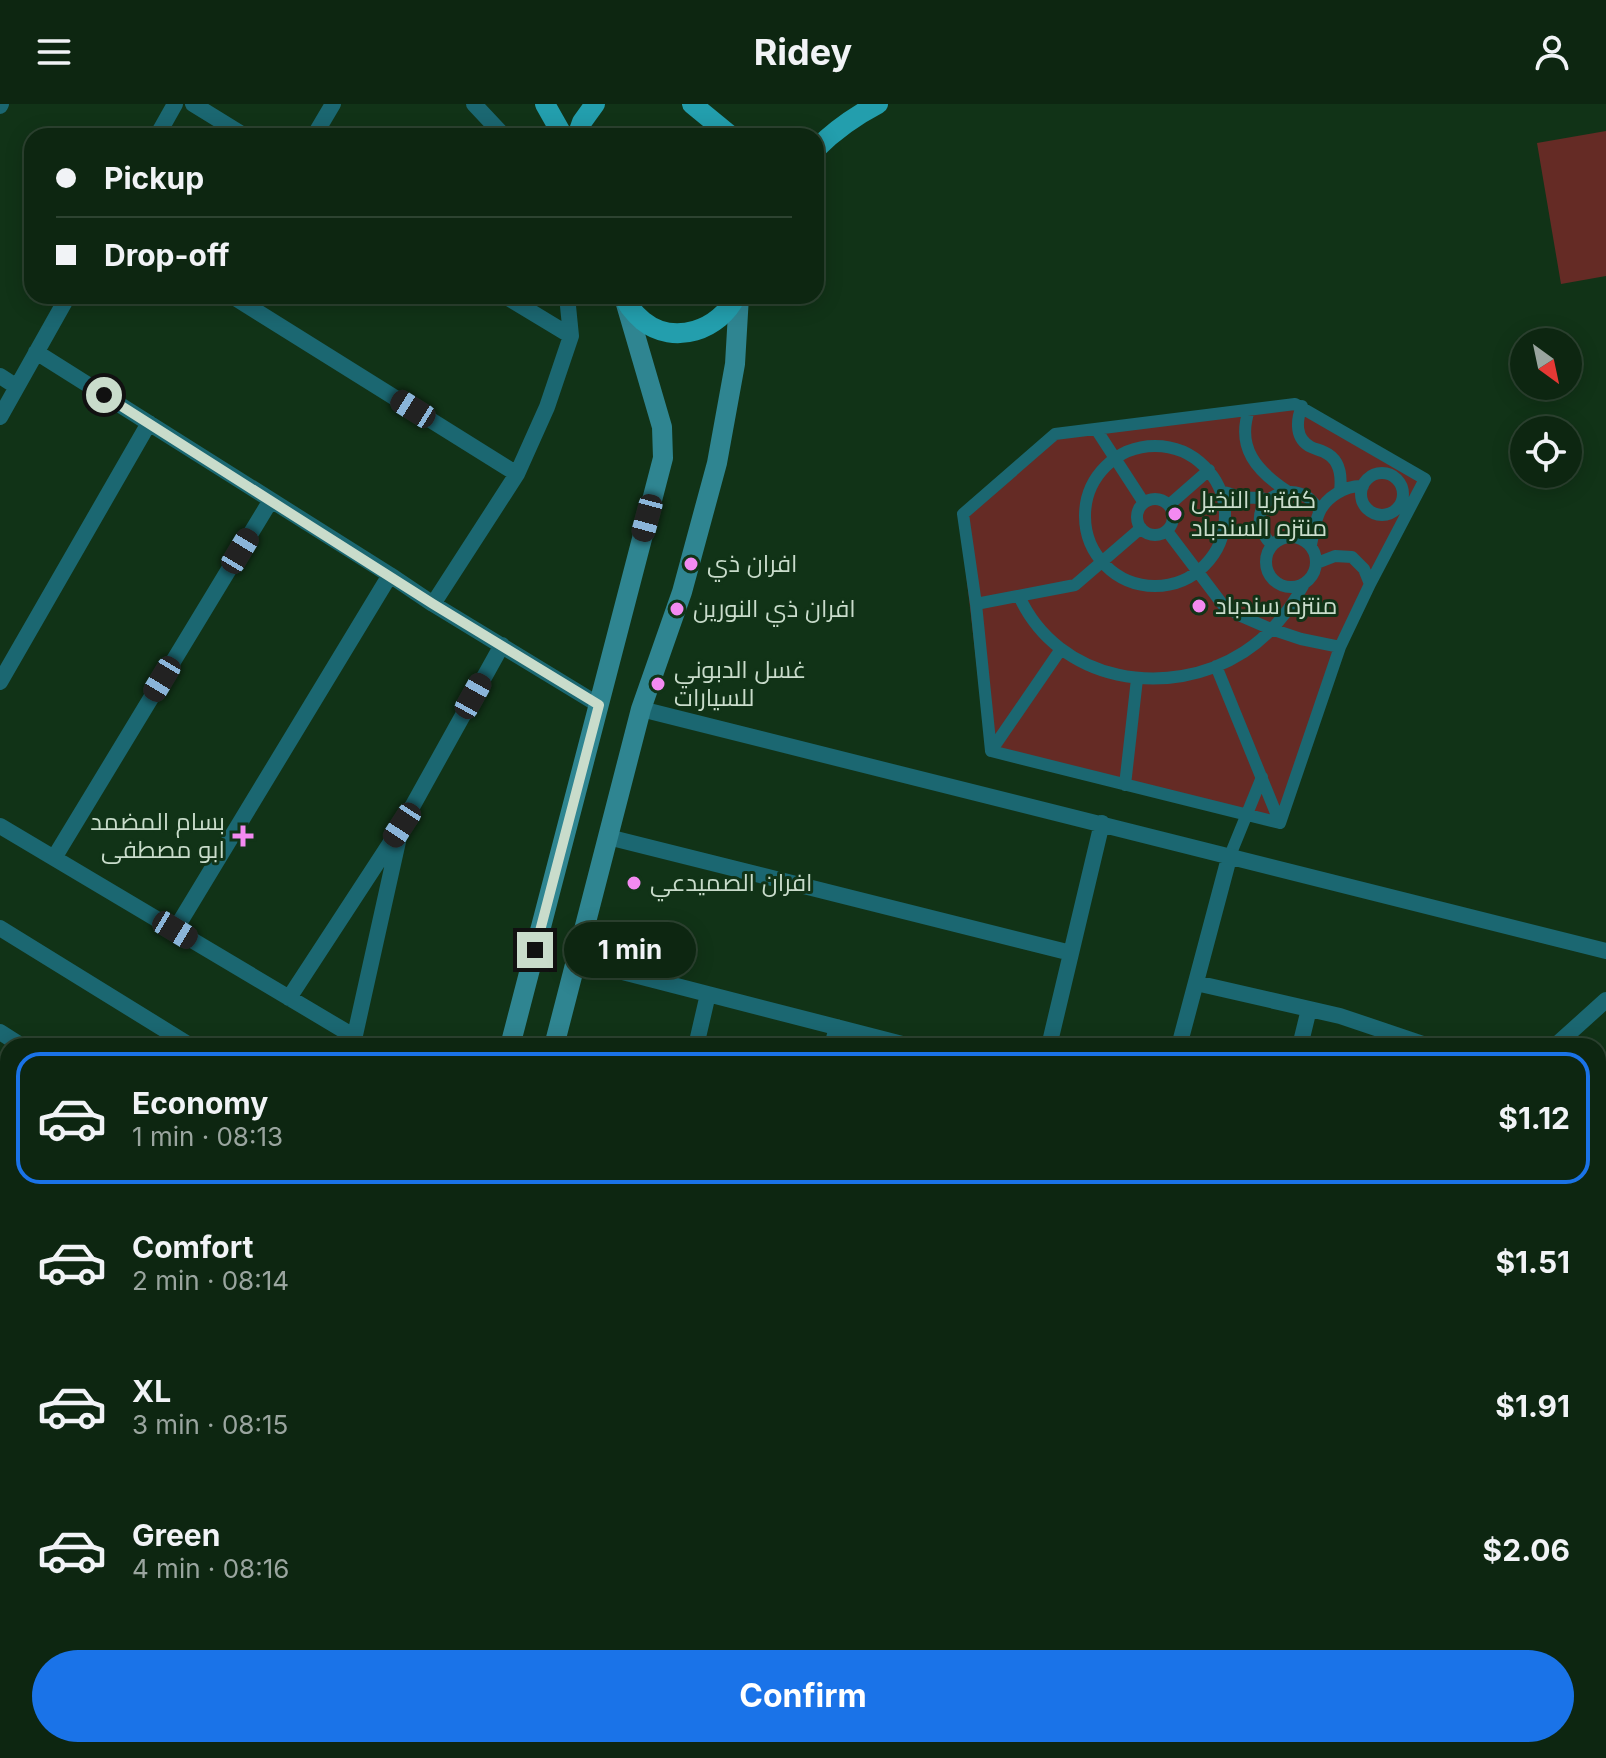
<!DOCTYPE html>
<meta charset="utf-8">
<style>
body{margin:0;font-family:Inter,Cairo,sans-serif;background:#162e1a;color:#f1f3f6;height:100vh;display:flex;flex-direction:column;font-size:30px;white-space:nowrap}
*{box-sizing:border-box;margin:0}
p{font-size:26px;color:#9aa59f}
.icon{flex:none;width:44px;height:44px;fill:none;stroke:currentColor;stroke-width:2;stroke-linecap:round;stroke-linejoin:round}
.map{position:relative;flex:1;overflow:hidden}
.panel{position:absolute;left:0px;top:934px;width:1606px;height:720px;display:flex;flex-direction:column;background:#0d2611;border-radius:24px 24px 0 0;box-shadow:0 4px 20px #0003,0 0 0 2px #2d4331}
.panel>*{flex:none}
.hud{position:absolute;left:24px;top:24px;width:800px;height:176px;border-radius:24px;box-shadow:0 4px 20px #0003,0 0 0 2px #2d4331;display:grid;align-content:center;height:176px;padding:0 32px;background:#0d2611}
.needle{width:52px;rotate:147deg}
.tools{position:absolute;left:1510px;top:224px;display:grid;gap:16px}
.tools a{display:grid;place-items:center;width:72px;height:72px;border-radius:50%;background:#0d2611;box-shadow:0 4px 20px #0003,0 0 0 2px #2d4331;font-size:40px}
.end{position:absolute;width:36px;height:36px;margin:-18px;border:10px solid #c9dccb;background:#111;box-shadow:0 0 0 4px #111}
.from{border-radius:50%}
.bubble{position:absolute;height:56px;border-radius:28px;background:#0d2611;box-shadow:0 4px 20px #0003,0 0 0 2px #2d4331;font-size:26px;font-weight:700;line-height:56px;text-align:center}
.car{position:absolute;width:24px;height:48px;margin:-24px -12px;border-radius:10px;box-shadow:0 0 6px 2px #0007;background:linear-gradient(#222 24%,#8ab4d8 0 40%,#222 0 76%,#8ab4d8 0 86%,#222 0)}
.hud b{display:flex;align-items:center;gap:28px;height:76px;font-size:30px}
.hud b+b{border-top:2px solid #2d4331}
.hud i{width:20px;height:20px;background:#f1f3f6}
ul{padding:14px 0 0;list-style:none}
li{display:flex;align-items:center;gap:24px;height:132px;margin:0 16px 12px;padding:0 16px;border:4px solid transparent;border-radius:24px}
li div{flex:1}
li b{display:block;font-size:30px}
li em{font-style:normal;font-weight:700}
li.selected{border-color:#1a73e8}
li>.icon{width:72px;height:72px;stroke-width:1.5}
.cta{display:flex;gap:16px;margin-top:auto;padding:16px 32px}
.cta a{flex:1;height:92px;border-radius:48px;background:#1a73e8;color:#fff;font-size:32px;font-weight:700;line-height:92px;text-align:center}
header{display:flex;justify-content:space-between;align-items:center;height:104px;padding:0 32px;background:#0d2611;font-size:36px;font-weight:700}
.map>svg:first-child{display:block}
</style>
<header><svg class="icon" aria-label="menu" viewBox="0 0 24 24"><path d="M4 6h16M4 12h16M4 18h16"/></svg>Ridey<svg class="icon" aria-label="person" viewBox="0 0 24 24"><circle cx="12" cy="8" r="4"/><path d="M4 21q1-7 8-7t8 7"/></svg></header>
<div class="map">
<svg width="1606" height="1654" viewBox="0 0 1606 1654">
<rect width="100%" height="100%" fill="#113317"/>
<!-- green -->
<path fill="#652b25" d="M1606,27V172L1561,180L1537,39Z
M1296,298L1427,374L1343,544L1281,723L987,650L959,409L1055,327Z"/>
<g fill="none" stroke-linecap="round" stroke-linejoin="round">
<!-- pedestrian -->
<path stroke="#1b6771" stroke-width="12" d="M1302,302C1296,317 1295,335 1311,343C1315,345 1320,346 1324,348C1340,355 1342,371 1340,387
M1249,306C1236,344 1257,367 1287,387
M1096,325L1144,399
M1085 412a70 70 0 1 1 140 0a70 70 0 1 1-140 0Z
M1361 390a21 21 0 1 1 42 0a21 21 0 1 1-42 0Z
M1221,388C1229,388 1234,392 1241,393C1251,395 1259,392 1269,396
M1137 413a18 18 0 1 1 36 0a18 18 0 1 1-36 0Z
M1169,401L1209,366
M1167,427L1223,501L1241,512L1271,525L1301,535L1340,543
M1266 458a25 25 0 1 1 50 0a25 25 0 1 1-50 0Z
M1272,441C1266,435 1261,427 1260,418C1257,394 1288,380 1307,393C1312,396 1316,402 1320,407
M1311,441C1313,431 1315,418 1319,409C1326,393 1346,381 1363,382
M1317,459L1335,452L1352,453L1364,465L1370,480
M1019,492C1058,578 1168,597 1244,548C1269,532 1290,506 1304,480
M976,500L1075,481L1141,424
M1216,562L1280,719
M991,647L976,500L963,410L1055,330L1295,300L1425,375L1370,480L1340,543L1280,719
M991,647L1280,719
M991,647L1061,545
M1125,681L1137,575
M1229,754L1262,673"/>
<!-- minor -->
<path stroke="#1b6771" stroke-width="16" d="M193,0L245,32
M474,0L504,32
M0,2L1,0
M157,32L175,0
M314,32L333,0
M232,192L517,370
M505,192L571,232
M36,248L390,471L433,500L599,601
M0,272L17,283
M0,313L68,192
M433,500L517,370L547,303L571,232L567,192
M0,578L149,319
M641,605L1606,847
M0,722L355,933
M608,733L1071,849
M54,754L271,396
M0,824L191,942
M175,826L390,471
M576,856L910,942
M1196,879L1340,912L1429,942
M289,894L402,721L502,541
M0,928L22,942
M353,940L399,733
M696,942L708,890
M832,942L837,923
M1049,942L1102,719
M1179,942L1229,754
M1300,942L1309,905
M1555,942L1606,896
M1598,1033L1606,1039
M0,1084L8,1089
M0,1234L8,1238
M1598,1237L1606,1243
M1598,1290L1606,1283
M1598,1387L1606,1392
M0,1401L8,1406
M0,1483L8,1470
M1598,1523L1606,1529
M0,1616L8,1620
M52,1646L66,1654
M276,1646L285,1654
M589,1646L596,1654
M751,1646L758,1654
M1570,1646L1583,1654
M228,1654L233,1646
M529,1654L547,1646
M1452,1654L1454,1646"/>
<!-- secondary -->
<path stroke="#2f8591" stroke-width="20" d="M510,942L663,354L662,323L626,200
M554,942L641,605L682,488L717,359L735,260L739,192
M846,1646L878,1654
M1012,1646L1044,1654
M334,1654L336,1646
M366,1654L369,1646"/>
<!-- primary -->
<path stroke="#239ead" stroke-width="20" d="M545,0L563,32
M692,0L731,32
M577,32L582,18L595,0
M816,45C834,27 855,12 878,0
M624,192C627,202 635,210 643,217C674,242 720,226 736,192"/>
</g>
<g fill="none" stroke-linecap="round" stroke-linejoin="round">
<!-- route -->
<path stroke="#c9dccb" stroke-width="10" d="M104,291L433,500L599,601L535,846"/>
</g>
<!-- markers -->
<g fill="#f38af1" stroke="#113317" stroke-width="3">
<circle cx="1175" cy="410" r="8"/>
<circle cx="691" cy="460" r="8"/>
<circle cx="1199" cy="502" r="8"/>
<circle cx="677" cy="505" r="8"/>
<circle cx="658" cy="580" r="8"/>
<path d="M239 720h8v8h8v8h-8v8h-8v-8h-8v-8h8z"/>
<circle cx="634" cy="779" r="8"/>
</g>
<g text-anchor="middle" stroke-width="6" stroke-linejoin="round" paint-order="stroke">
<!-- poi labels -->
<g font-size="24" fill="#c9dccb" stroke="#113317" text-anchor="start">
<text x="1191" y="404">كفتريا النخيل<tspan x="1191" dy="28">منتزه السندباد</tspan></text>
<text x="707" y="468">افران ذي</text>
<text x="1215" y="510">منتزه سندباد</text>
<text x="693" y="513">افران ذي النورين</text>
<text x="674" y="574">غسل الدبوني<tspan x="674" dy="28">للسيارات</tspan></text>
<text x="225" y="726" text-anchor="end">بسام المضمد<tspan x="225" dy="28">ابو مصطفى</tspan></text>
<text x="650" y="787">افران الصميدعي</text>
</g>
</g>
</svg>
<div class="tools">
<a><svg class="needle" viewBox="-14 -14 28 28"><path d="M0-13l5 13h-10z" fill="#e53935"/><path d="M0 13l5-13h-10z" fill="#9aa59f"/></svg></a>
<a><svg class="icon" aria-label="locate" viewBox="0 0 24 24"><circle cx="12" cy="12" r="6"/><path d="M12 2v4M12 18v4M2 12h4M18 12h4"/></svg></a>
</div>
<i class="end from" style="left:104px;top:291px"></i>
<i class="end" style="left:535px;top:846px"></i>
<div class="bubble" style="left:564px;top:818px;width:132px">1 min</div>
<i class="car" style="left:413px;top:305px;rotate:302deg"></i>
<i class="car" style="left:647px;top:414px;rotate:195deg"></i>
<i class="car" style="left:240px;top:447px;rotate:31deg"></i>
<i class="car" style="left:162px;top:575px;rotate:211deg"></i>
<i class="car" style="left:473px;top:592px;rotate:29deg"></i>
<i class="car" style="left:402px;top:721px;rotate:213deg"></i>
<i class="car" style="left:175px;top:826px;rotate:121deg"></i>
<div class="hud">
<b><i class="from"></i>Pickup</b>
<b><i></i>Drop-off</b>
</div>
<section class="panel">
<ul>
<li class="selected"><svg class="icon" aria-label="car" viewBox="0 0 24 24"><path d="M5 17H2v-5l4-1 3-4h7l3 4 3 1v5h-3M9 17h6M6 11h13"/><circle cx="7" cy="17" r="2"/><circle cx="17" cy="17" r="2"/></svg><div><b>Economy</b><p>1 min · 08:13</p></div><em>$1.12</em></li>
<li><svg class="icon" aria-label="car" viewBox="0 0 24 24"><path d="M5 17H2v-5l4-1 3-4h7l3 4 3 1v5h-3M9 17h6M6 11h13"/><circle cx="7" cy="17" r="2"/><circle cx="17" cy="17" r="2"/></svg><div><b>Comfort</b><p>2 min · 08:14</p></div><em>$1.51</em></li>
<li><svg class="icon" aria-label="car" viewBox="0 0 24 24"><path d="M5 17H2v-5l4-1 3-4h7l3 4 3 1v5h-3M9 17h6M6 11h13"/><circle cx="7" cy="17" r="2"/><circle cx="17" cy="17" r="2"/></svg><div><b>XL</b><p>3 min · 08:15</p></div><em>$1.91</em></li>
<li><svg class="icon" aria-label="car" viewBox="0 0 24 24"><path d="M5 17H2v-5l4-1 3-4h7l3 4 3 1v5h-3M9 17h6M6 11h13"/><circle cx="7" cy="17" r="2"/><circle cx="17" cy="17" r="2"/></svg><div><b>Green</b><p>4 min · 08:16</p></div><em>$2.06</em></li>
</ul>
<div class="cta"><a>Confirm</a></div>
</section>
</div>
